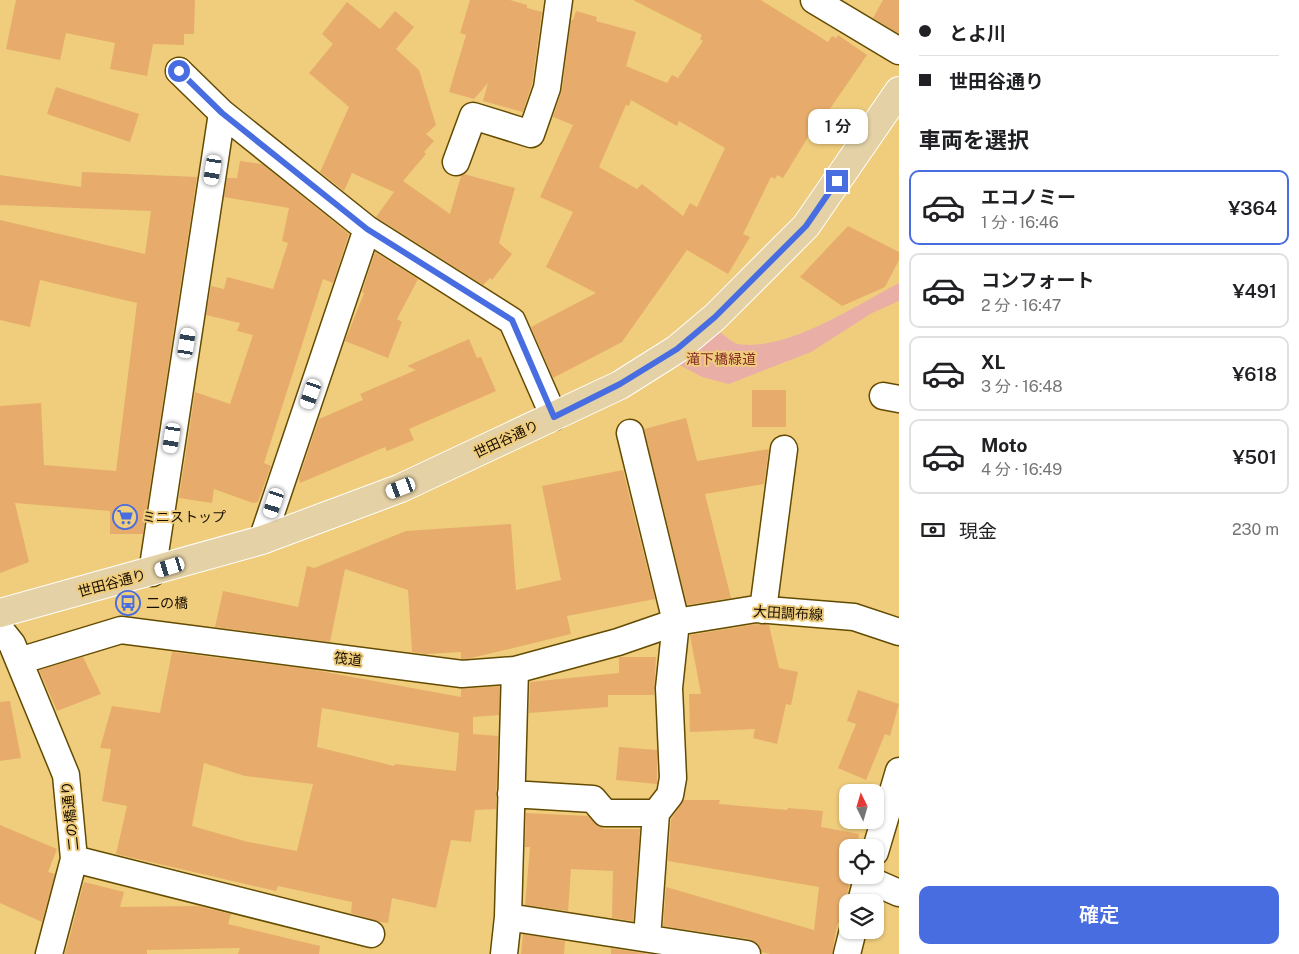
<!DOCTYPE html>
<html lang="ja">
<meta charset="utf-8">
<style>
body{margin:0;font-family:"Public Sans","Noto Sans JP",sans-serif;background:#f6f6f6;color:#202124;height:100vh;display:flex;flex-direction:column;font-size:19px;white-space:nowrap}
*{box-sizing:border-box;margin:0}
p{font-size:16px;color:#757577}
.icon{flex:none;width:28px;height:28px;fill:none;stroke:currentColor;stroke-width:2;stroke-linecap:round;stroke-linejoin:round}
.map{position:relative;flex:1;overflow:hidden}
.sheet{display:flex;flex-direction:column;background:#fff;width:400px}
.sheet>*{flex:none}
.top-card{display:grid;align-content:center;height:110px;padding:0 20px;background:#fff}
.needle{width:32px;rotate:355deg}
.tools{position:absolute;left:839px;top:784px;display:grid;gap:10px}
.tools a{display:grid;place-items:center;width:45px;height:45px;border-radius:10px;background:#fff;box-shadow:0 1px 4px #0004;font-size:25px}
.end{position:absolute;width:22px;height:22px;margin:-11px;border:6px solid #486de0;background:#fff;box-shadow:0 0 0 2px #fff}
.from{border-radius:50%}
.bubble{position:absolute;height:35px;border-radius:10px;background:#fff;box-shadow:0 1px 4px #0004;font-size:16px;font-weight:600;line-height:35px;text-align:center}
.car{position:absolute;width:15px;height:30px;margin:-15px -8px;border-radius:6px;box-shadow:0 0 4px 1px #0007;background:linear-gradient(#fff 24%,#345 0 40%,#fff 0 76%,#345 0 86%,#fff 0)}
.top-card b{display:flex;align-items:center;gap:18px;height:48px;font-size:19px}
.top-card b+b{border-top:1px solid #e0e0e0}
.top-card i{width:12px;height:12px;background:#202124}
ul{padding:0;list-style:none}
li{display:flex;align-items:center;gap:15px;height:75px;margin:0 10px 8px;padding:0 10px;border:2px solid #e0e0e0;border-radius:10px}
li div{flex:1}
li b{display:block;font-size:19px}
li em{font-style:normal;font-weight:600}
li.selected{border-color:#486de0}
li>.icon{width:45px;height:45px;stroke-width:1.5}
h2{padding:0 20px;font-size:22px;line-height:60px}
.pay{display:flex;align-items:center;gap:12px;height:55px;padding:0 20px;font-size:19px}
.pay p{margin-inline-start:auto}
.button{display:flex;gap:10px;margin-top:auto;padding:10px 20px}
.button a{flex:1;height:58px;border-radius:10px;background:#486de0;color:#fff;font-size:20px;font-weight:600;line-height:58px;text-align:center}
main{display:flex;flex:1;min-height:0}
.map>svg:first-child{display:block}
</style>
<main>
<div class="map">
<svg width="899" height="954" viewBox="0 0 899 954">
<rect width="100%" height="100%" fill="#efcd7c"/>
<!-- green -->
<path fill="#e9afa7" d="M899,283V301L872,313L811,352L729,384L702,377L678,364L719,332C725,335 732,343 738,344C786,352 857,305 899,283Z"/>
<!-- building -->
<path fill="#e7ac6b" fill-rule="evenodd" d="M16,0H195L194,34H184V45L153,44L147,76L110,69L115,43L66,33L60,60L6,49Z
M470,0H510L527,5V8L542,12L532,84L523,112L483,101L488,83L474,99L449,92L466,35L460,33Z
M633,0H761L828,42L832,36L836,38L838,35L867,55L827,113L839,119L826,143L810,134L783,178L777,175L775,179L771,177L743,234L750,237L728,274L687,250L622,342L553,378L531,327L596,293L546,267L573,212L540,197L573,125L553,117L562,90L571,20H573L576,11L597,17L596,21L636,32L626,66L667,83L672,75L678,78L703,41L700,39L702,35ZM631,100L677,126L679,121L725,148L697,207L690,203L683,216L642,184L637,189L599,167L626,105L629,106Z
M883,0H899V34L873,18Z
M347,2L380,29L395,11L414,27L396,49L419,70L436,125L426,134L434,141L424,152L426,154L403,181L450,214L461,176L464,174L515,188L499,243L512,254L492,280L490,278L483,285L376,217L394,192L352,173L344,191L320,172L349,107L309,73L333,44L322,34Z
M56,87L139,114L130,142L47,114Z
M240,161L262,164L349,234L333,283L323,279L264,463L271,466L258,502L253,503L214,489L212,503L179,498L195,392L230,404L253,335L237,331L240,323L206,315L211,286L224,289L227,277L273,289L288,243L282,241L289,208L224,197L227,178H237Z
M82,172L197,177L143,534H110V511L15,503L29,562L0,573V406L41,403L44,465L116,471L137,303L40,280L30,327L0,320V220L145,254L151,211L0,205V175L81,187Z
M848,226L899,252V260L885,287L842,306L800,277Z
M375,252L418,279L397,319L402,322L388,358L345,341L364,293L362,292Z
M469,339L477,358L481,357L496,391L409,429L414,440L387,451L385,447L300,483L299,478L319,419L363,400L360,394L416,370L407,366Z
M752,390H786V427H752Z
M686,418L697,461L769,449L764,484L705,494L731,598L687,605L644,429Z
M623,470L655,599L567,616L571,634L467,659H461V652L425,654L412,652L408,590L345,569L330,642L215,627L223,591L298,607L307,566L314,568L406,531L511,524L516,590L561,580L542,486Z
M757,624L769,625L779,668L798,672L791,705L786,704L777,744L753,738L755,729L690,732L689,694H701L690,635Z
M172,652L309,669L461,697V689L500,686L499,715L473,717V734L498,736L496,809L475,810L471,842L451,840L436,908L392,898L388,923L380,922L351,913L352,902L278,886L276,891L116,854L127,806L102,801L111,749L100,748L112,706L160,713ZM322,708L459,733L456,771L395,764L394,766L317,747ZM204,763L245,776L313,784L297,851L248,842L192,826Z
M83,657L101,694L57,711L39,670Z
M619,657H656L654,695H608V707L529,713L530,682L619,673Z
M858,690L899,704L890,736L885,734L866,780L838,768L856,724L847,721Z
M10,701L21,758L0,761V702Z
M619,747L657,750V784L616,780Z
M684,800H720L719,804L787,810L788,808L823,811L821,827L859,834L857,848H848V875H851L842,919L837,925L832,954H770L761,952L757,943L749,939L663,926L666,887L814,930L819,887L668,861L671,819Z
M526,813L588,816L604,829H640L633,921L612,918L613,871L571,869L568,911L525,905L530,847H525Z
M0,825L57,849L48,872L55,874L42,922L0,903Z
M84,882L124,892L120,907L198,906L231,914L228,924L320,946L319,954H238L240,948L147,950V954H65Z
M523,934L565,941L564,954H521Z
M611,948L649,954H611Z"/>
<g fill="none" stroke-linecap="round" stroke-linejoin="round">
<defs>
<path id="minor" d="M814,0L899,51
M179,71L222,113
M456,162L473,116L531,134L547,88L559,0
M883,396L899,399
M630,433L676,622L669,688L673,778L670,795L656,813
M262,540L367,229
M152,573L222,113L367,229L512,321L554,417
M763,610L784,449
M0,629L12,644L66,775L74,859L49,954
M19,661L121,630L462,674L515,670L618,642L676,622L756,609L854,617L899,632
M511,794L593,799L605,813H656L647,938
M875,852L899,771
M74,859L371,934
M867,879L899,893
M861,902L868,875
M508,917L747,954
M504,954L508,917L515,670
M847,954L853,930"/>
<path id="major" d="M0,613L262,540L401,488L620,385L677,349L715,317L806,226L899,91"/>
</defs>
<!-- minor casing -->
<use href="#minor" stroke="#634b02" stroke-width="29"/>
<!-- major casing -->
<use href="#major" stroke="#fff" stroke-width="30"/>
<!-- minor -->
<use href="#minor" stroke="#fff" stroke-width="26"/>
<!-- major -->
<use href="#major" stroke="#e4d1a5" stroke-width="28"/>
</g>
<g fill="none" stroke-linecap="round" stroke-linejoin="round">
<!-- route -->
<path stroke="#486de0" stroke-width="6" d="M179,71L222,113L367,229L512,320L554,417L620,384L677,349L715,317L806,226L837,181"/>
</g>
<!-- icons -->
<defs>
<symbol id="supermarket-ring" viewBox="-11 -11 22 22"><circle r="9.5" fill="#efcd7c" stroke="#486de0" stroke-width="1.5"/><path d="M-6-5.5h2.5l.6 2H6L4.5 2H-2.5L-4.4-4H-6ZM-1.5 3.2a1.3 1.3 0 1 0 .1 0ZM3 3.2a1.3 1.3 0 1 0 .1 0Z" fill="#486de0"/></symbol>
<symbol id="bus-ring" viewBox="-11 -11 22 22"><circle r="9.5" fill="#efcd7c" stroke="#486de0" stroke-width="1.5"/><path d="M-5-6H5V4H4V6H2V4H-2V6H-4V4H-5ZM-3.5-4V0h7V-4ZM-3.5 1.2v1.5H-2V1.2ZM2 1.2v1.5H3.5V1.2Z" fill="#486de0"/></symbol>
</defs>
<g fill-rule="evenodd">
<use href="#supermarket-ring" x="111" y="503" width="28" height="28"/>
<use href="#bus-ring" x="114" y="589" width="28" height="28"/>
</g>
<g text-anchor="middle" stroke-width="4" stroke-linejoin="round" paint-order="stroke">
<!-- park labels -->
<g font-size="14" fill="#842a24" stroke="#efcd7c">
<text x="721" y="364">滝下橋緑道</text>
</g>
<!-- street labels -->
<g font-size="14" fill="#180e00" stroke="#efcd7c">
<text transform="translate(506 439) rotate(-25)" y="5">世田谷通り</text>
<text transform="translate(112 583) rotate(-15)" y="5">世田谷通り</text>
<text transform="translate(788 613) rotate(3)" y="5">大田調布線</text>
<text transform="translate(348 659) rotate(7)" y="5">筏道</text>
<text transform="translate(70 816) rotate(-96)" y="5">二の橋通り</text>
</g>
<!-- poi labels -->
<g font-size="14" fill="#180e00" stroke="#efcd7c" text-anchor="start">
<text x="142" y="522">ミニストップ</text>
<text x="146" y="608">二の橋</text>
</g>
</g>
</svg>
<div class="tools">
<a><svg class="needle" viewBox="-14 -14 28 28"><path d="M0-13l5 13h-10z" fill="#e53935"/><path d="M0 13l5-13h-10z" fill="#757577"/></svg></a>
<a><svg class="icon" aria-label="locate" viewBox="0 0 24 24"><circle cx="12" cy="12" r="6"/><path d="M12 2v4M12 18v4M2 12h4M18 12h4"/></svg></a>
<a><svg class="icon" aria-label="layers" viewBox="0 0 24 24"><path d="M12 4l9 5-9 5-9-5zM3 14l9 5 9-5"/></svg></a>
</div>
<i class="end from" style="left:179px;top:71px"></i>
<i class="end" style="left:837px;top:181px"></i>
<div class="bubble" style="left:808px;top:109px;width:60px">1 分</div>
<i class="car" style="left:213px;top:170px;rotate:189deg"></i>
<i class="car" style="left:187px;top:343px;rotate:9deg"></i>
<i class="car" style="left:311px;top:394px;rotate:199deg"></i>
<i class="car" style="left:172px;top:438px;rotate:189deg"></i>
<i class="car" style="left:401px;top:488px;rotate:249deg"></i>
<i class="car" style="left:274px;top:503px;rotate:198deg"></i>
<i class="car" style="left:170px;top:567px;rotate:253deg"></i>
</div>
<section class="sheet">
<div class="top-card">
<b><i class="from"></i>とよ川</b>
<b><i></i>世田谷通り</b>
</div>
<h2>車両を選択</h2>
<ul>
<li class="selected"><svg class="icon" aria-label="car" viewBox="0 0 24 24"><path d="M5 17H2v-5l4-1 3-4h7l3 4 3 1v5h-3M9 17h6M6 11h13"/><circle cx="7" cy="17" r="2"/><circle cx="17" cy="17" r="2"/></svg><div><b>エコノミー</b><p>1 分 · 16:46</p></div><em>¥364</em></li>
<li><svg class="icon" aria-label="car" viewBox="0 0 24 24"><path d="M5 17H2v-5l4-1 3-4h7l3 4 3 1v5h-3M9 17h6M6 11h13"/><circle cx="7" cy="17" r="2"/><circle cx="17" cy="17" r="2"/></svg><div><b>コンフォート</b><p>2 分 · 16:47</p></div><em>¥491</em></li>
<li><svg class="icon" aria-label="car" viewBox="0 0 24 24"><path d="M5 17H2v-5l4-1 3-4h7l3 4 3 1v5h-3M9 17h6M6 11h13"/><circle cx="7" cy="17" r="2"/><circle cx="17" cy="17" r="2"/></svg><div><b>XL</b><p>3 分 · 16:48</p></div><em>¥618</em></li>
<li><svg class="icon" aria-label="car" viewBox="0 0 24 24"><path d="M5 17H2v-5l4-1 3-4h7l3 4 3 1v5h-3M9 17h6M6 11h13"/><circle cx="7" cy="17" r="2"/><circle cx="17" cy="17" r="2"/></svg><div><b>Moto</b><p>4 分 · 16:49</p></div><em>¥501</em></li>
</ul>
<div class="pay"><svg class="icon" aria-label="cash" viewBox="0 0 24 24"><path d="M3 7h18v10H3z"/><circle cx="12" cy="12" r="2"/></svg>現金<p>230 m</p></div>
<div class="button"><a>確定</a></div>
</section>
</main>
